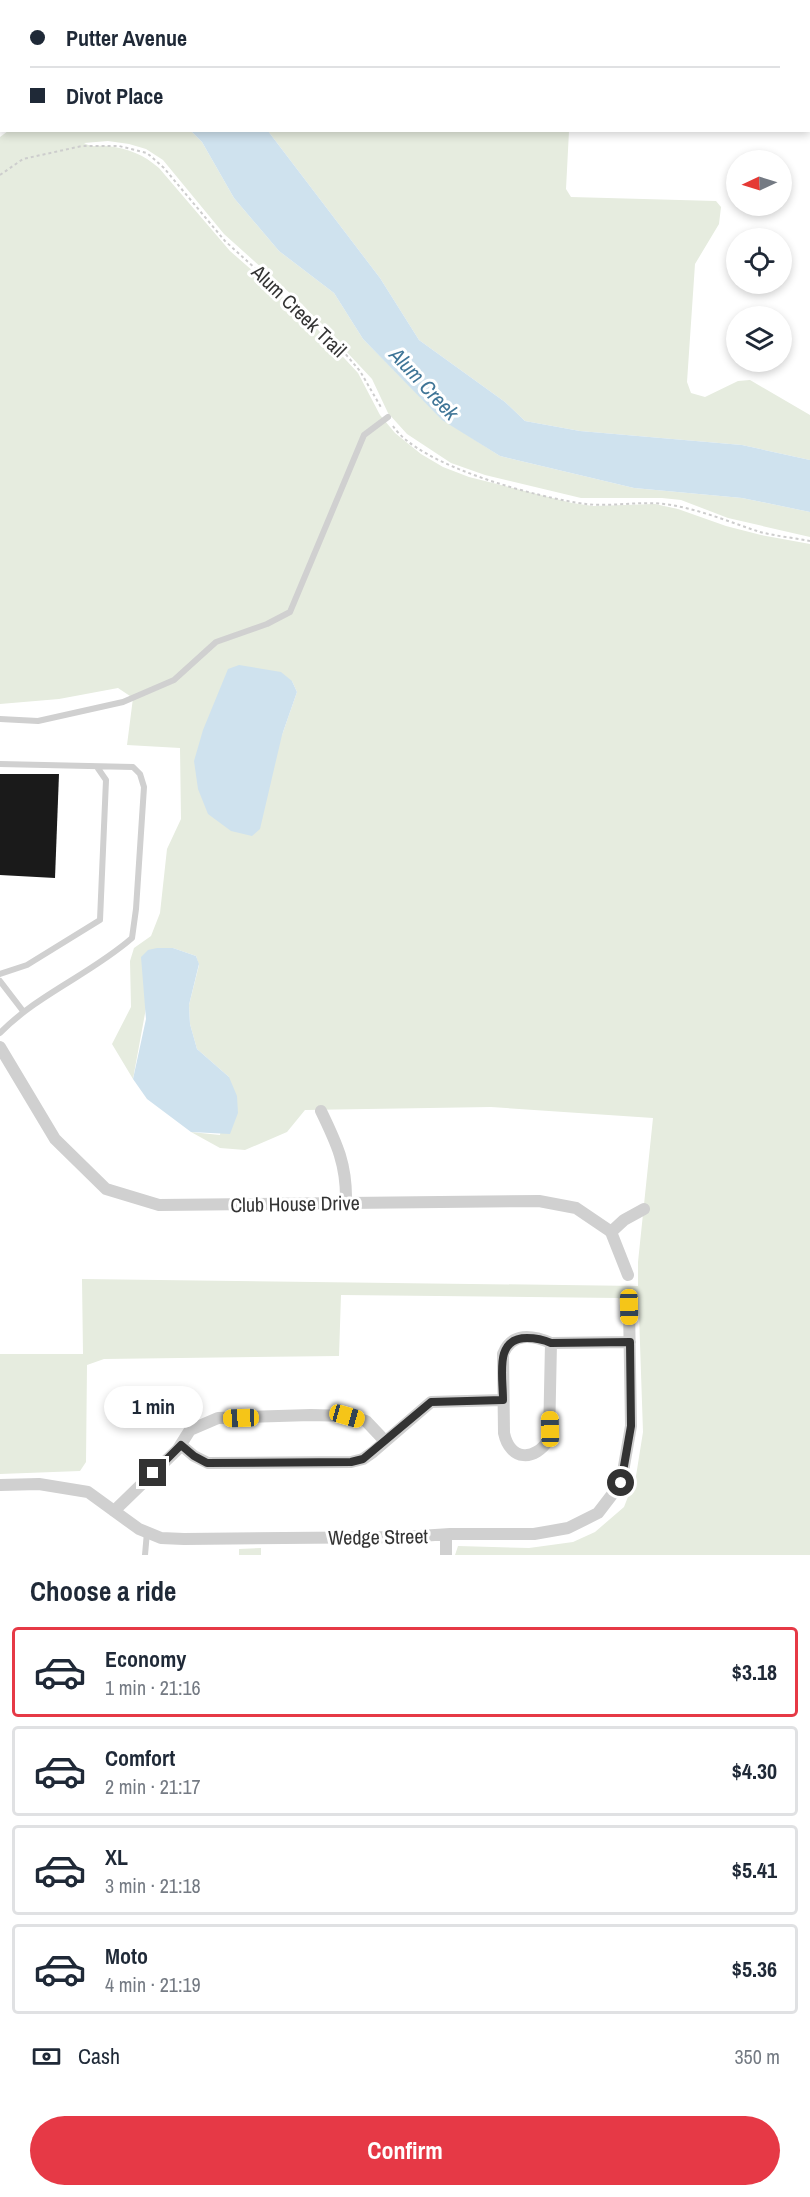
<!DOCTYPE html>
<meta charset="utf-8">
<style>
body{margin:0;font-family:"Archivo Narrow",sans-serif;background:#f2f2f3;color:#1f2937;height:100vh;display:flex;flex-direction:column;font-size:22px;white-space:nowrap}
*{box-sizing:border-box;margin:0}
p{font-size:20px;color:#747a83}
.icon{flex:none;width:33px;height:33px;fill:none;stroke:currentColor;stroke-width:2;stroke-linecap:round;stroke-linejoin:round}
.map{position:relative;height:1555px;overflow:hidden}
.details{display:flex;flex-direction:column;background:#fff;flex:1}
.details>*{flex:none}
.top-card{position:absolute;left:0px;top:0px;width:810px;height:132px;box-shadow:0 3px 9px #0003;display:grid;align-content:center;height:132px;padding:0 30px;background:#fff}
.needle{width:39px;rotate:266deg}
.controls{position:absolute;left:726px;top:150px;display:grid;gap:12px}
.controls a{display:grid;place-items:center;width:66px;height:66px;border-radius:50%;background:#fff;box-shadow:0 3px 9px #0003;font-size:30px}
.end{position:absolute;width:27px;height:27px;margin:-14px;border:8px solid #333;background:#fff;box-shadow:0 0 0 3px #fff}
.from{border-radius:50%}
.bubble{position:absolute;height:42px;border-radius:21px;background:#fff;box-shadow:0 3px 9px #0003;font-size:20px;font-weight:800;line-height:42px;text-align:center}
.car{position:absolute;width:18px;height:36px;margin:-18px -9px;border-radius:8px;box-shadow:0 0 4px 2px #0007;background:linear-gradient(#f5c518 24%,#345 0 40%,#f5c518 0 76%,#345 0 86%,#f5c518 0)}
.top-card b{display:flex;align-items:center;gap:21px;height:57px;font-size:22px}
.top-card b+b{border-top:2px solid #e0e1e3}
.top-card i{width:15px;height:15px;background:#1f2937}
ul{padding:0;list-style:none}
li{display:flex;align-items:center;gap:18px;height:90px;margin:0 12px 9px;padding:0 18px;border:3px solid #e0e1e3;border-radius:6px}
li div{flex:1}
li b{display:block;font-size:22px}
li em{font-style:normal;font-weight:800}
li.on{border-color:#e63946}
li>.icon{width:54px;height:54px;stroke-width:1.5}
h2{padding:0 30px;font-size:27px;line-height:72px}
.pay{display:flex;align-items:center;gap:15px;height:66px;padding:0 30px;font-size:22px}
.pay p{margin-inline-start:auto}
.button{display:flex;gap:12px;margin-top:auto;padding:12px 30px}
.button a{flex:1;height:69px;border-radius:36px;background:#e63946;color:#fff;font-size:24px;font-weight:800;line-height:69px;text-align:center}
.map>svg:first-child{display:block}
</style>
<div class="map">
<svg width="810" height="1555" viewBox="0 0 810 1555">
<rect width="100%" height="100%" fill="#fff"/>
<!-- green -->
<path fill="#e6ecdf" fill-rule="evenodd" d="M0,0H148L149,1L2,2L0,86Z
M251,0H683V1L251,2Z
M8,131H191L202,142L234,198L279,251L334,293L363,339L442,419L500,456L634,488L742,498L810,512V537L728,518L681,500L662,498H581L485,475L451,463L407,434L388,413L372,379L302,304L224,234L163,160L146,149L129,144L108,141L84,143C92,148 99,145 107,146C128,148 144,155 159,168L230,251L308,319L358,373L380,415L395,433L421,454L443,467L469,477L572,503L593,506L655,504L678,509L726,526L761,535L810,544V1555H455L458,1546L529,1548L573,1542L595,1532L624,1507L636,1476L643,1432L639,1314L618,1298L341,1295L339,1356L104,1359L87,1365L86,1462L80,1471L0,1474V1354H83L82,1279L638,1286V1262L653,1118L491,1107L305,1110L287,1132L245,1150L220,1148L191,1132L220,1135L229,1077L197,1049L190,1024L189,1005L199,965L196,956L173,948H157L133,1079L112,1044L131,1007L130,961L134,948L151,936L160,913L167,849L181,819L180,748L127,745L133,698L118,688L59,699L0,704V137ZM292,681L297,692L282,735Z
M268,131H569L566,189L571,197L716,201L721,207L719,224L695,264L687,382L691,393L705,397L738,381L750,380L810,415V460L742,445L580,431L525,421L505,402L419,340L380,278Z
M261,1548V1555H239V1549Z"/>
<!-- water -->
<path fill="#cfe2ee" d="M268,131L380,278L419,340L505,402L525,421L580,431L742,445L810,460V512L742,498L634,488L500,456L442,420L363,339L334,293L279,251L234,198L202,142L191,131Z
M239,665L281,672L292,681L297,692L282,735L260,829L252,836L231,831L208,814L198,789L194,761L203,730L228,669Z
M157,948H173L196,956L199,964L189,1005L190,1024L197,1049L229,1077L237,1096L238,1113L230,1134L191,1132L147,1099L133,1079L146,1019L141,957L148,950Z"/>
<!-- building -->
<path fill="#1a1a1a" d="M0,774H59L55,878L0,875Z"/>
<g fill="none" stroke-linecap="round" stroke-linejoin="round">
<!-- path -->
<path stroke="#cdcdcd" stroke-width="2" stroke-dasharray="3 3" stroke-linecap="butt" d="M0,175L23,159L82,146H119L147,153L164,168L225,241L330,336L360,371L382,409
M393,426C419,466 539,498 586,504C611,507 638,501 664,504C697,508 729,522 760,532C776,536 794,538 810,541"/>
<!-- lane -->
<path stroke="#d0d0d0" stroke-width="6" d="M0,719L38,721L123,702L174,680L216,642L267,624L290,612L364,435L388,417
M0,764L133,767L140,774L144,787L136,909L132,938C91,974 38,994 0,1033
M0,974L27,965L100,920L106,780L97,767
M0,981L23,1011
M145,1555L147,1532"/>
<!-- street -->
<path stroke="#d0d0d0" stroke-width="12" d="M808,122H810
M0,1047L55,1139L106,1189L159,1205L539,1201L576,1208L607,1229L611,1232L628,1275
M321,1111C337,1144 347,1165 346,1203
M611,1232L624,1220L644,1209
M551,1343L549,1439C535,1462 510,1461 504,1433L503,1354C512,1332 532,1335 551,1343L630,1342
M181,1445L194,1456L208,1463L351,1462L363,1459L373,1452L431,1402L503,1400
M0,1485L39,1484L88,1492L139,1529L161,1538L184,1539L405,1537L450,1534H534L568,1528L598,1513L621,1483L631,1426L629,1307
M114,1511L178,1449L190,1430L218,1418L311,1415L347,1416L366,1421L384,1440
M446,1535V1555"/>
</g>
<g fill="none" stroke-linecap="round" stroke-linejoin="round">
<!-- route -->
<path stroke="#333" stroke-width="8" d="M153,1473L181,1445L194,1456L207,1463L351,1462L363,1459L431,1402L503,1400C503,1375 494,1338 527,1338C536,1338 542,1339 551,1343L630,1342L631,1426L621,1483"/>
</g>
<g text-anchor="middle" stroke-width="6" stroke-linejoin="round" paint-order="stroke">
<!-- street labels -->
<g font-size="20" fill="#333" stroke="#fff">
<text transform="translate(299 311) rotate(44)" y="7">Alum Creek Trail</text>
<text transform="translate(295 1204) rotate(-1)" y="7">Club House Drive</text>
<text transform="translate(378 1537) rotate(-1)" y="7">Wedge Street</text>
</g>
<!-- water labels -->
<g font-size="21" font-style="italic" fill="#3f7597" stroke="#fff">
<text transform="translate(424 384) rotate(47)" y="7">Alum Creek</text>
</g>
</g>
</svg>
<div class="controls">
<a><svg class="needle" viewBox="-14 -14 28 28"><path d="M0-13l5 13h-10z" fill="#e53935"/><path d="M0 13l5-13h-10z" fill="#747a83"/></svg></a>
<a><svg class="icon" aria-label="locate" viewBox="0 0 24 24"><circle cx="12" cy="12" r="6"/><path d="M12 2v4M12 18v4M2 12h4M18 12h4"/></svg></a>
<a><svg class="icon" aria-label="layers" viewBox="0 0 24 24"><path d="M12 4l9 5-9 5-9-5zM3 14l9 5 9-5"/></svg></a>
</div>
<i class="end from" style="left:621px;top:1483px"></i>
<i class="end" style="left:153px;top:1473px"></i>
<div class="bubble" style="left:104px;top:1386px;width:99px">1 min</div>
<i class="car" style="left:629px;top:1307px;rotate:179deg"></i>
<i class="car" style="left:347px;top:1416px;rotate:106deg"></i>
<i class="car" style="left:241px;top:1418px;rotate:268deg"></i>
<i class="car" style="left:550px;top:1429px;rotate:359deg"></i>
<div class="top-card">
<b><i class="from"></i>Putter Avenue</b>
<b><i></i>Divot Place</b>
</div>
</div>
<section class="details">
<h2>Choose a ride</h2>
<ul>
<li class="on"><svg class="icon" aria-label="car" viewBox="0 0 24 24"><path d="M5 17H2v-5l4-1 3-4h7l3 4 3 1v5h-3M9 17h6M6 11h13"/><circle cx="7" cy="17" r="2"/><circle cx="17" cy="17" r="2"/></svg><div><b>Economy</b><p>1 min · 21:16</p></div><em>$3.18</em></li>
<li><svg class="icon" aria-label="car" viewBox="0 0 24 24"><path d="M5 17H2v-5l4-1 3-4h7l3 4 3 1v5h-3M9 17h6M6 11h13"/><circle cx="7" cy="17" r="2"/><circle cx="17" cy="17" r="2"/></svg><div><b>Comfort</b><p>2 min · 21:17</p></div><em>$4.30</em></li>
<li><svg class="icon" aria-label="car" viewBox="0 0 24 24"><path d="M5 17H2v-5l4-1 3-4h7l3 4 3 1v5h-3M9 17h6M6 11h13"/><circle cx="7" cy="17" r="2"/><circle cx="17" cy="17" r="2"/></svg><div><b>XL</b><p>3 min · 21:18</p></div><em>$5.41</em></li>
<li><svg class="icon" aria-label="car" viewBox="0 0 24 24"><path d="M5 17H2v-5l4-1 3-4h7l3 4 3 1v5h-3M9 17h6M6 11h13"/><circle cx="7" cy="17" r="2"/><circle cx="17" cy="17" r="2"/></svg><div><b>Moto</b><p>4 min · 21:19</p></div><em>$5.36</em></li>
</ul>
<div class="pay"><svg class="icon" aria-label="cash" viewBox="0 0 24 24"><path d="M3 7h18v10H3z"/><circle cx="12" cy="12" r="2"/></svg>Cash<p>350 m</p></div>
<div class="button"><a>Confirm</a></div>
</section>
